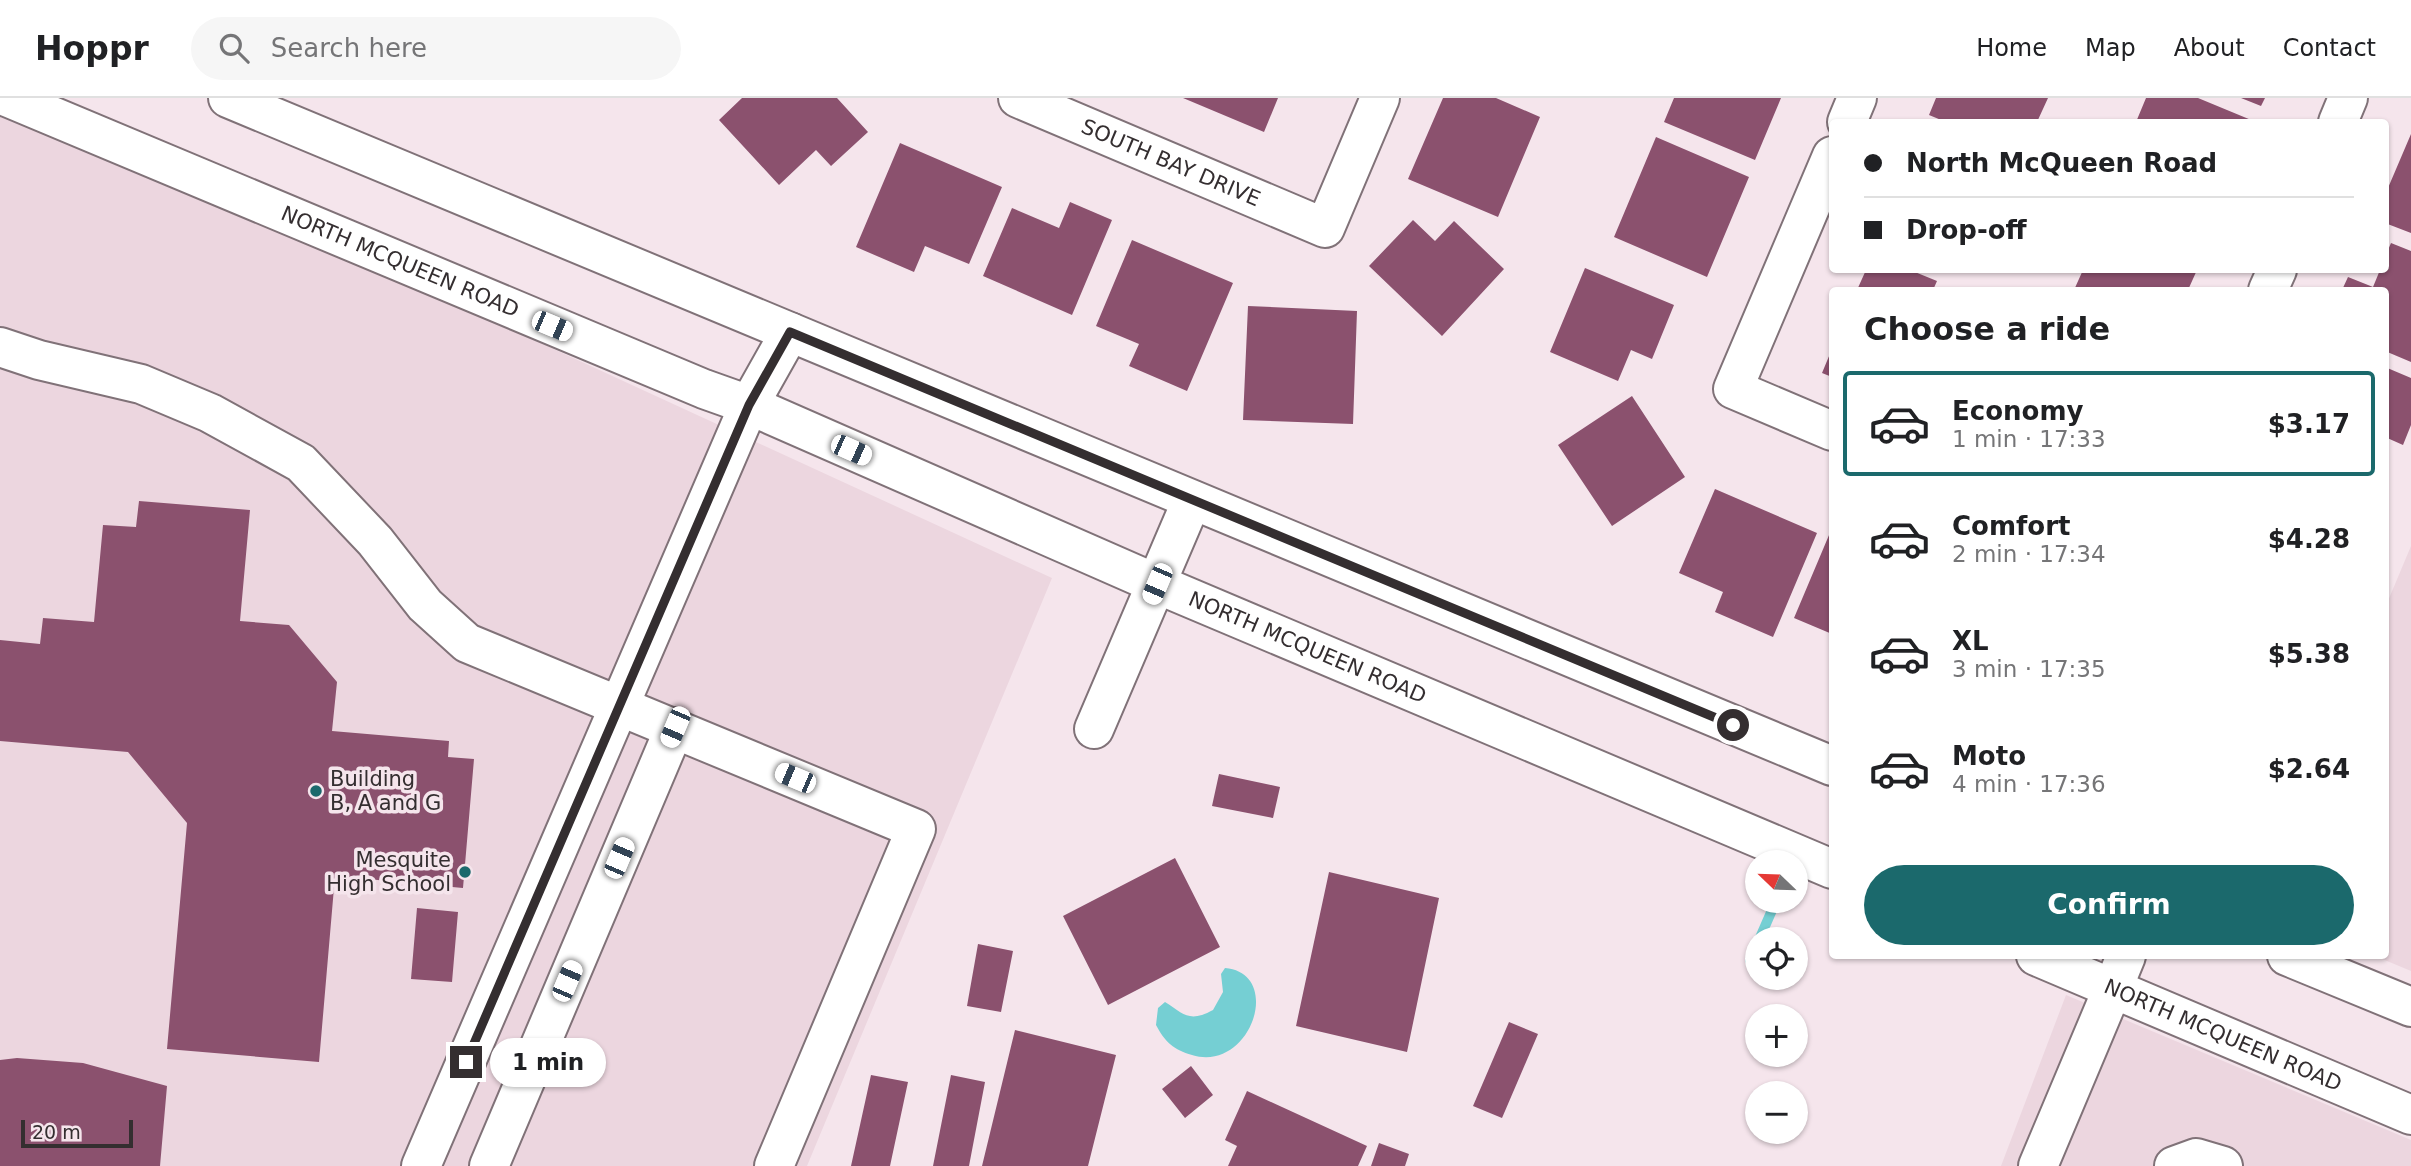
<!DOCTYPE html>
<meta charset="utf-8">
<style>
body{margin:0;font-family:"DejaVu Sans",sans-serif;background:#f6f6f6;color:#202124;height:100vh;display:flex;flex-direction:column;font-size:26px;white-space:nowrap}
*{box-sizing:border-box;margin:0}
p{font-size:23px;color:#757577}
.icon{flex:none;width:38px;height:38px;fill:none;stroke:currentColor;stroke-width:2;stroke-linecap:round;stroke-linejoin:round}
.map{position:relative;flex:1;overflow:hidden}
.drawer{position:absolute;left:1829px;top:189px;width:560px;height:672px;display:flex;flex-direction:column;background:#fff;border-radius:7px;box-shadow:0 2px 5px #0004}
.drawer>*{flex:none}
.top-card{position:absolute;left:1829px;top:21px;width:560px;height:154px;border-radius:7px;box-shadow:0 2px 5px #0004;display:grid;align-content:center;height:154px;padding:0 35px;background:#fff}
.needle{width:46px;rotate:293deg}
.tools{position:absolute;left:1745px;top:752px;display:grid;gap:14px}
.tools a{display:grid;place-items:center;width:63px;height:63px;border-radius:50%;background:#fff;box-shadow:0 2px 5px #0004;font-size:35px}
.scale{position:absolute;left:21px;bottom:18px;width:112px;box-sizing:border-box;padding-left:7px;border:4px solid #342e30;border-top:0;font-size:19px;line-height:24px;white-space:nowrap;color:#342e30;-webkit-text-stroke:5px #f5e5ec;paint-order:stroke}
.end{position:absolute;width:32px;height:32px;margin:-16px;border:9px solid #342e30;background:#fff;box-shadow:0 0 0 4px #fff}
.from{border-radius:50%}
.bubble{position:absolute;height:49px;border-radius:24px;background:#fff;box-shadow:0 2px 5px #0004;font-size:23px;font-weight:700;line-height:49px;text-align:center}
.car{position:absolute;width:21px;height:42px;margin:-21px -10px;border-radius:9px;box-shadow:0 0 5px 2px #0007;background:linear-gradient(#fff 24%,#345 0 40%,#fff 0 76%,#345 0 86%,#fff 0)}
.top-card b{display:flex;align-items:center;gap:24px;height:66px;font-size:26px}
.top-card b+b{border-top:2px solid #e0e0e0}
.top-card i{width:18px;height:18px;background:#202124}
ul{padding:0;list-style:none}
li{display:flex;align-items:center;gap:21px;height:105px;margin:0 14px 10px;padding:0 21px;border:4px solid transparent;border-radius:7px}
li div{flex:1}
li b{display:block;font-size:26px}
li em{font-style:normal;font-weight:700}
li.active{border-color:#1b696c}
li>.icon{width:63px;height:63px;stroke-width:1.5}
h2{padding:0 35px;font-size:32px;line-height:84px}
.button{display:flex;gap:14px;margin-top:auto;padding:14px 35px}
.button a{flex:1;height:80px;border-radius:42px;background:#1b696c;color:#fff;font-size:28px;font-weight:700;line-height:80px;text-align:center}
header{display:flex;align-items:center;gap:42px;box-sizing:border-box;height:98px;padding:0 35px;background:#fff;border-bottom:2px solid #e0e0e0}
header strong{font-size:33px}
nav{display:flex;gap:38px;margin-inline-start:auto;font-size:24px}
.search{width:490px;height:63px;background:#f6f6f6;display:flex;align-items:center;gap:18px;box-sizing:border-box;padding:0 24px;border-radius:38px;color:#757577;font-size:26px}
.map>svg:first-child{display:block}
</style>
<header>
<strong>Hoppr</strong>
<div class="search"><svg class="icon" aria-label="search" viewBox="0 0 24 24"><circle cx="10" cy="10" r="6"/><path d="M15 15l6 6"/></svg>Search here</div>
<nav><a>Home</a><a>Map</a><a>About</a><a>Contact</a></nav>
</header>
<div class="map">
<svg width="2411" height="1068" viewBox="0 0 2411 1068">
<rect width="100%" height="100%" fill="#f5e5ec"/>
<!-- built -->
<path fill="#ecd6df" d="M0,0H7L1052,480L807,1068H0Z
M2411,448V873L2375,858H2385V510Z
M2066,897L2411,1042V1068H2001Z"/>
<!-- water -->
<path fill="#75cfd3" d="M1225,870C1284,875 1251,975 1192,957C1174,952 1165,944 1156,927L1158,910L1165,904C1184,916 1189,925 1213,912L1223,894L1221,876Z"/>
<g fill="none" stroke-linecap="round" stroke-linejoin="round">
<!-- stream -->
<path stroke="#75cfd3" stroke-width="10" d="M1759,842L1776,803
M1750,862L1757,845"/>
</g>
<!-- building -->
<path fill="#8b516e" d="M742,0H837L868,34L831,68L816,52L779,87L719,22Z
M1183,0H1278L1264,34Z
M1443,0H1496L1540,19L1498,119L1408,81Z
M1674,0H1781L1755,62L1664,24Z
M1936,0H2048L2037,24H1946L1929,17Z
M2146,0H2198L2256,24H2136Z
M2241,0H2265L2261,8Z
M2411,36V135L2385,125V97Z
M1656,39L1749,79L1707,179L1614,139Z
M900,45L1002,89L969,166L925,148L914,174L856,149Z
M1070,104L1112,122L1072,217L983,178L1012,110L1059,130Z
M1413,122L1435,143L1454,123L1504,171L1442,238L1369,168Z
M1132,142L1233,185L1187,293L1129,268L1139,246L1096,228Z
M2391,145L2411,153V264L2385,253V192H2342L2348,179L2373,189L2380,172H2385V159Z
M1585,170L1674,207L1652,261L1631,252L1618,283L1550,254Z
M1866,172H1910L1937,183L1933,192H1857Z
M2083,172H2197L2188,192H2074Z
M1248,208L1357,213L1353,326L1243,322Z
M1832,251V279L1822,275Z
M2385,269L2411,280V327L2403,347L2385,339Z
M1632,298L1685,379L1612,428L1558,347Z
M1715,391L1817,435L1773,539L1715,514L1723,494L1679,475Z
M139,403L250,412L240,523L289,527L337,584L332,633L449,643L448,659L474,661L463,790L335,778L319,964L167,951L187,725L128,654L0,643V542L40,546L43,520L94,524L103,427L136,429Z
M1832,430V536L1794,520Z
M1219,676L1280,689L1273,720L1212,708Z
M1175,760L1220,849L1108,907L1063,818Z
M1329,774L1439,800L1407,954L1296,928Z
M417,810L458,814L452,884L411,881Z
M978,846L1013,853L1001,914L967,908Z
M1509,924L1538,936L1502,1020L1473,1008Z
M1015,932L1116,957L1088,1068H982Z
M17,960L83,965L167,988L160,1068H0V962Z
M1191,968L1213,997L1185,1020L1162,991Z
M871,977L908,984L890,1068H851Z
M951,977L985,984L969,1068H933Z
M1247,993L1367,1048L1358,1068H1228L1237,1048L1225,1042Z
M1379,1045L1409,1056L1405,1068H1371Z"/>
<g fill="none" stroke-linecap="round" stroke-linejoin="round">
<defs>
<g id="minor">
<path id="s1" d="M1018,0L1325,130L1380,0"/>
<path d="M1847,24L1857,0"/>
<path d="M2338,24L2348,0"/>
<path d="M1832,58L1733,291L1832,333"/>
<path d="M2268,192L2277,172"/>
<path d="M0,249L39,262L141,286L210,315L301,365L375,443L425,507L467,545L916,731L774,1068"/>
<path d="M1094,631L1192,402"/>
<path d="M421,1068L749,307L790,234"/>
<path d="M489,1068L675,629"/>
<path d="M2038,1068L2113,890"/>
<path d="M2174,1068L2196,1060L2223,1068"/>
</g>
<g id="major">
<path id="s2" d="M9,0L704,291L749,307L1157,486L1832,771"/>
<path d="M228,0L1832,668"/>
<path id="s3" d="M2036,858L2411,1017"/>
<path d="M2287,858L2411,909"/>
<path d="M2113,890L2126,858"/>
</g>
</defs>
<!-- minor casing -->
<use href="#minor" stroke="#807278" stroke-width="42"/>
<!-- major casing -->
<use href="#major" stroke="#807278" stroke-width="42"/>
<!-- minor -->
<use href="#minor" stroke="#fff" stroke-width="38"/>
<!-- major -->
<use href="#major" stroke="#fff" stroke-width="38"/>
</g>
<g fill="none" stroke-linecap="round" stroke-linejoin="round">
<!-- route -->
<path stroke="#342e30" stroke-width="9" d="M466,964L749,307L790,234L1733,627"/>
</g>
<!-- markers -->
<g fill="#1b696c" stroke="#f5e5ec" stroke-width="2.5">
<circle cx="316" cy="693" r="7"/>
<circle cx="465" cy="774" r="7"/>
</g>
<g text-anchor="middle" stroke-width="7" stroke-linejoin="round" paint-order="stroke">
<!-- street labels -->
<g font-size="21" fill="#342e30" stroke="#f5e5ec">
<text dy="7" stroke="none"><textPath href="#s1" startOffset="166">SOUTH BAY DRIVE</textPath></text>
<text dy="7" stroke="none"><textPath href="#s2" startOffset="424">NORTH MCQUEEN ROAD</textPath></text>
<text dy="7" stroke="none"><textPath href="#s2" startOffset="1410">NORTH MCQUEEN ROAD</textPath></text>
<text dy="7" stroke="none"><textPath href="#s3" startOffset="203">NORTH MCQUEEN ROAD</textPath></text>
</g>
<!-- poi labels -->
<g font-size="21" fill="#342e30" stroke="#f5e5ec" text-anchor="start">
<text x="330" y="688">Building<tspan x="330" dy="24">B, A and G</tspan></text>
<text x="451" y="769" text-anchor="end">Mesquite<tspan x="451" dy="24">High School</tspan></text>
</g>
</g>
</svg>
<div class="tools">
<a><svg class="needle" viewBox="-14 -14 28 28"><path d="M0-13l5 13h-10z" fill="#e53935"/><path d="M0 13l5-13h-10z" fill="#757577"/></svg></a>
<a><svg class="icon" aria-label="locate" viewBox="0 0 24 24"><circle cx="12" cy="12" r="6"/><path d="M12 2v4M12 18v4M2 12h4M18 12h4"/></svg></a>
<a>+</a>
<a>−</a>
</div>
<div class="scale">20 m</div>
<i class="end from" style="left:1733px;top:627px"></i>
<i class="end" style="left:466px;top:964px"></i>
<div class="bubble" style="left:490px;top:940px;width:116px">1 min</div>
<i class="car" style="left:552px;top:228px;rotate:113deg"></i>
<i class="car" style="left:851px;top:352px;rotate:114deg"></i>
<i class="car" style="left:1157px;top:486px;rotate:203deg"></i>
<i class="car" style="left:675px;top:629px;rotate:203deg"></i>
<i class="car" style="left:795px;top:680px;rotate:293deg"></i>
<i class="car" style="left:619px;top:760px;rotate:23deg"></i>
<i class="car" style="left:567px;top:883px;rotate:23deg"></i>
<div class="top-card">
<b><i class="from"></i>North McQueen Road</b>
<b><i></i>Drop-off</b>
</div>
<section class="drawer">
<h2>Choose a ride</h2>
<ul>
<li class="active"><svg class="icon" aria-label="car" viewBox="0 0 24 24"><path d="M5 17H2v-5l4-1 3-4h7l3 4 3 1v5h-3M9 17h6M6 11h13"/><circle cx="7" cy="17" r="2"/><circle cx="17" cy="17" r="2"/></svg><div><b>Economy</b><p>1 min · 17:33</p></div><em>$3.17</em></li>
<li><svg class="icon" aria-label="car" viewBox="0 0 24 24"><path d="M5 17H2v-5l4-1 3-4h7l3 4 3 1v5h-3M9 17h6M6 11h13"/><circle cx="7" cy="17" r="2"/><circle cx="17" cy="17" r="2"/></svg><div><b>Comfort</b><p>2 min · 17:34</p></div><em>$4.28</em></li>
<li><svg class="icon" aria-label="car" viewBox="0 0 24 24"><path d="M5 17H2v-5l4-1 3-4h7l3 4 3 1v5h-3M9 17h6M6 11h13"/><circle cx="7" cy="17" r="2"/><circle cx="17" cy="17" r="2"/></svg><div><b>XL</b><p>3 min · 17:35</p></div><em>$5.38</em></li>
<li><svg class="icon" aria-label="car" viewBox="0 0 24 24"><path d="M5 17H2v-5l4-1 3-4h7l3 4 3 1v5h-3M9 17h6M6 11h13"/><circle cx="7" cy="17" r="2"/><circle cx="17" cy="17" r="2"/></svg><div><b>Moto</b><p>4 min · 17:36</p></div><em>$2.64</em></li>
</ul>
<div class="button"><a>Confirm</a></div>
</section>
</div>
